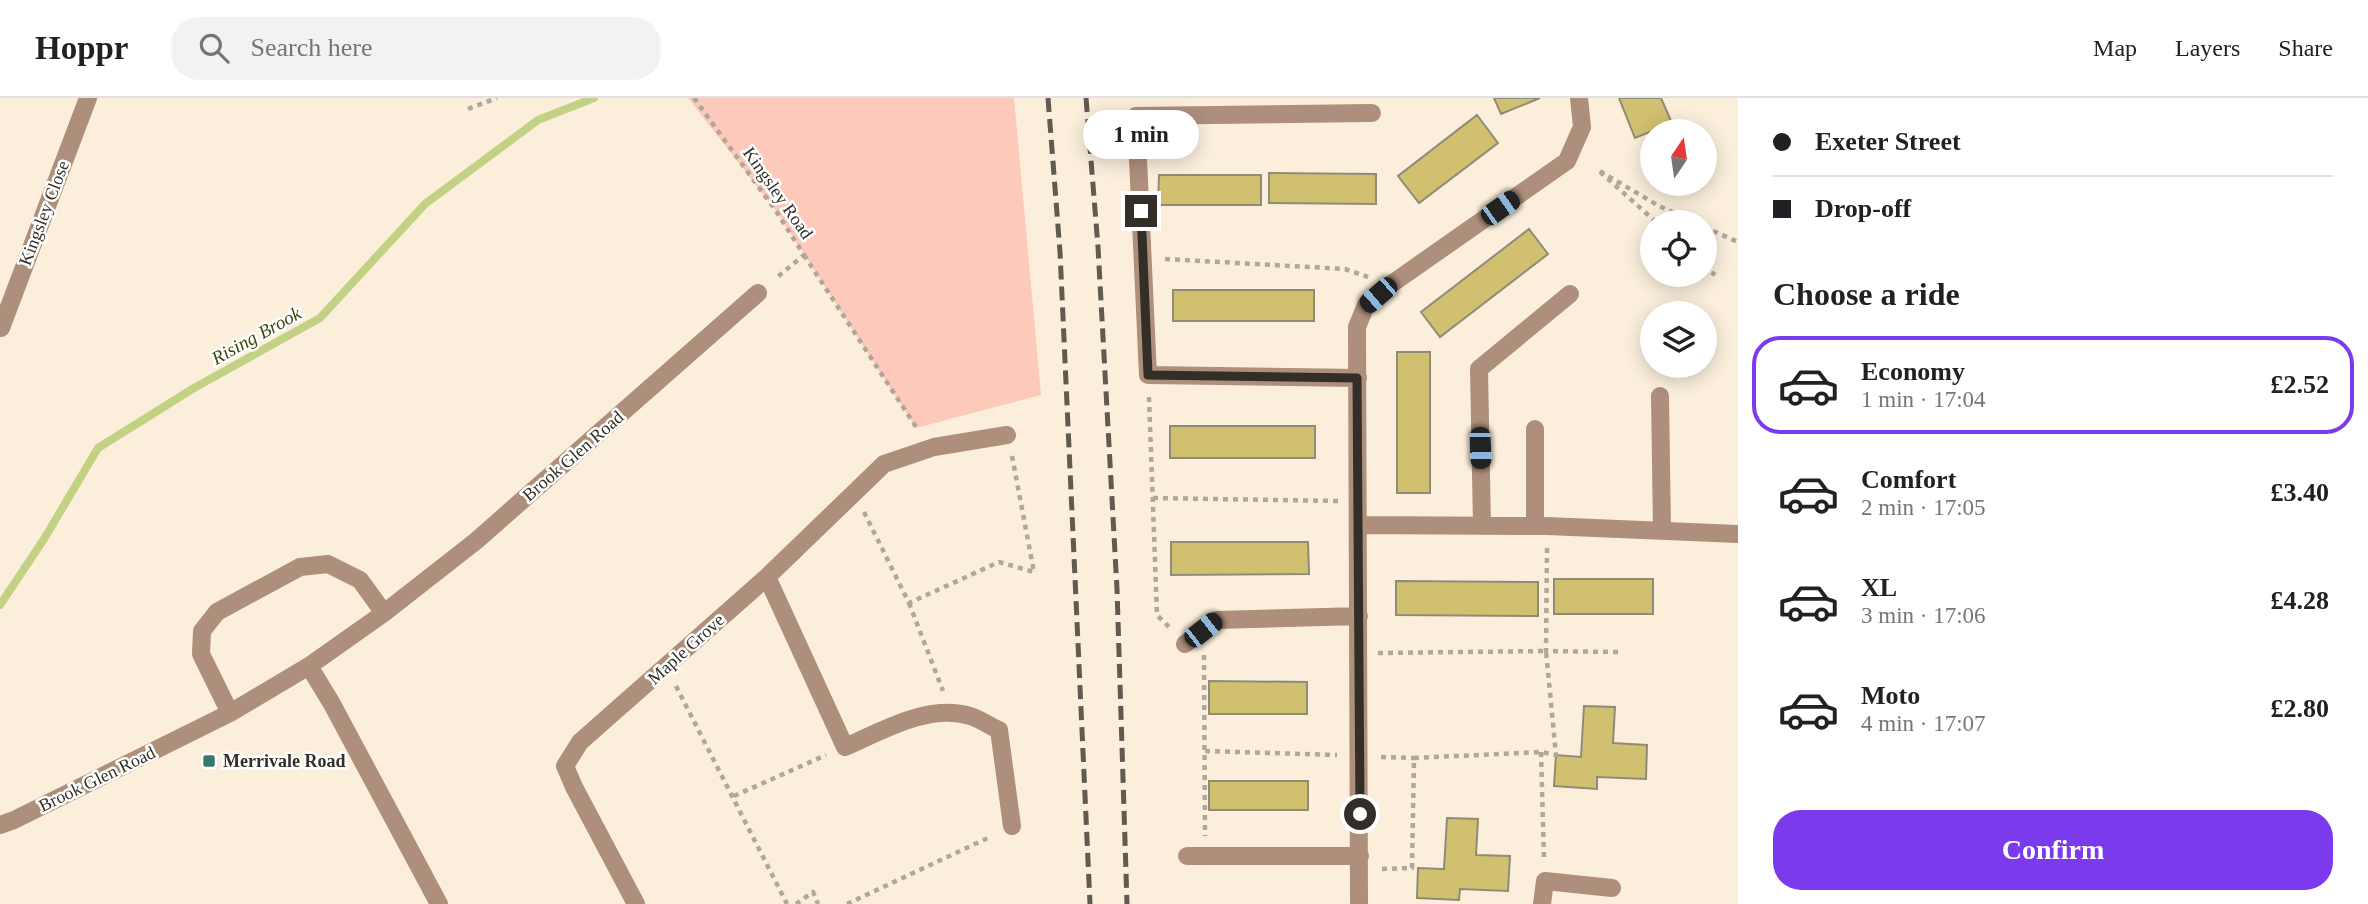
<!DOCTYPE html>
<meta charset="utf-8">
<style>
body{margin:0;font-family:"Times New Roman",serif;background:#f2f2f2;color:#202124;height:100vh;display:flex;flex-direction:column;font-size:26px;white-space:nowrap}
*{box-sizing:border-box;margin:0}
p{font-size:23px;color:#757577}
.icon{flex:none;width:38px;height:38px;fill:none;stroke:currentColor;stroke-width:2;stroke-linecap:round;stroke-linejoin:round}
.map{position:relative;flex:1;overflow:hidden}
.side{display:flex;flex-direction:column;background:#fff;width:630px}
.side>*{flex:none}
.top-card{display:grid;align-content:center;height:154px;padding:0 35px;background:#fff}
.needle{width:46px;rotate:13deg}
.tools{position:absolute;left:1640px;top:21px;display:grid;gap:14px}
.tools a{display:grid;place-items:center;width:77px;height:77px;border-radius:50%;background:#fff;box-shadow:0 4px 18px #0003;font-size:35px}
.end{position:absolute;width:32px;height:32px;margin:-16px;border:9px solid #332f28;background:#fff;box-shadow:0 0 0 4px #fff}
.from{border-radius:50%}
.bubble{position:absolute;height:49px;border-radius:24px;background:#fff;box-shadow:0 4px 18px #0003;font-size:23px;font-weight:600;line-height:49px;text-align:center}
.car{position:absolute;width:21px;height:42px;margin:-21px -10px;border-radius:9px;box-shadow:0 0 5px 2px #0007;background:linear-gradient(#222 24%,#8ab4d8 0 40%,#222 0 76%,#8ab4d8 0 86%,#222 0)}
.top-card b{display:flex;align-items:center;gap:24px;height:66px;font-size:26px}
.top-card b+b{border-top:2px solid #e0e0e0}
.top-card i{width:18px;height:18px;background:#202124}
ul{padding:0;list-style:none}
li{display:flex;align-items:center;gap:21px;height:98px;margin:0 14px 10px;padding:0 21px;border:4px solid transparent;border-radius:28px}
li div{flex:1}
li b{display:block;font-size:26px}
li em{font-style:normal;font-weight:600}
li.on{border-color:#7c3aed}
li>.icon{width:63px;height:63px;stroke-width:1.5}
h2{padding:0 35px;font-size:32px;line-height:84px}
.cta{display:flex;gap:14px;margin-top:auto;padding:14px 35px}
.cta a{flex:1;height:80px;border-radius:28px;background:#7c3aed;color:#fff;font-size:28px;font-weight:600;line-height:80px;text-align:center}
header{display:flex;align-items:center;gap:42px;box-sizing:border-box;height:98px;padding:0 35px;background:#fff;border-bottom:2px solid #e0e0e0}
header strong{font-size:33px}
nav{display:flex;gap:38px;margin-inline-start:auto;font-size:24px}
.search{width:490px;height:63px;background:#f2f2f2;display:flex;align-items:center;gap:18px;box-sizing:border-box;padding:0 24px;border-radius:28px;color:#757577;font-size:26px}
main{display:flex;flex:1;min-height:0}
.map>svg:first-child{display:block}
</style>
<header>
<strong>Hoppr</strong>
<div class="search"><svg class="icon" aria-label="search" viewBox="0 0 24 24"><circle cx="10" cy="10" r="6"/><path d="M15 15l6 6"/></svg>Search here</div>
<nav><a>Map</a><a>Layers</a><a>Share</a></nav>
</header>
<main>
<div class="map">
<svg width="1738" height="806" viewBox="0 0 1738 806">
<rect width="100%" height="100%" fill="#fbefdc"/>
<!-- green -->
<path fill="#fcc9bb" d="M688,0H1014L1041,297L916,330L776,113Z"/>
<g fill="none" stroke-linecap="round" stroke-linejoin="round">
<!-- stream -->
<path stroke="#c2d183" stroke-width="8" d="M0,507L44,441L98,350L194,290L320,220L425,106L538,22L594,0"/>
</g>
<!-- building -->
<path fill="#d1c070" stroke="#8f8b78" stroke-width="2" d="M1494,0H1540L1501,16Z
M1619,0H1661L1672,25L1635,40Z
M1477,17L1498,45L1419,105L1398,78Z
M1269,75L1376,76V106L1269,105Z
M1159,77H1261V107H1158Z
M1529,131L1548,156L1440,239L1421,214Z
M1173,192H1314V223H1173Z
M1397,254H1430V395H1397Z
M1170,328H1315V360H1170Z
M1171,444H1308L1309,476L1171,477Z
M1554,481H1653V516H1554Z
M1396,483L1538,484V518L1396,517Z
M1209,583L1307,584V616H1209Z
M1584,608L1615,609L1613,645L1647,647L1646,681L1597,679V691L1554,688L1556,657L1581,659Z
M1209,683H1308V712H1209Z
M1447,720L1478,721L1476,757L1510,758L1508,793L1460,791L1459,802L1417,800L1418,770L1444,771Z"/>
<g fill="none" stroke-linecap="round" stroke-linejoin="round">
<!-- path -->
<path stroke="#b0a799" stroke-width="4.5" stroke-dasharray="5 5" stroke-linecap="butt" d="M694,0L776,113L804,157L775,181
M468,11L497,0
M1656,124L1598,72L1659,108L1695,124
M1704,129L1738,144
M804,157L918,332
M1165,161L1345,171L1368,179
M1704,168L1715,177
M1149,299L1157,517L1170,530
M1153,400L1338,403
M864,414L909,505L999,464L1034,474L1012,358
M1547,450L1546,553L1618,554
M909,505L943,593
M1378,555L1546,553L1556,657L1541,654L1414,660L1412,770L1380,771
M1204,557L1205,738
M676,588L787,806
M1205,653L1337,657
M1541,654L1544,761
M1381,659L1414,660
M734,698L826,657
M796,806L813,794L818,806
M847,806L992,738"/>
<!-- minor -->
<path stroke="#ad8f7b" stroke-width="18" d="M1,230L88,0
M1358,280L1148,277L1136,18L1372,15
M1660,298L1662,433
M1358,427L1547,428L1738,436
M1482,428L1479,271L1570,196
M1535,428V331
M767,479L845,649C882,633 929,605 970,618C980,621 990,628 999,632L1012,728
M1185,546L1217,522L1359,518
M309,568L332,606L439,806
M230,615L201,556L202,533L217,514L300,469L328,466L360,482L384,515
M0,727L14,722L230,615L309,568L384,515L476,443L758,195
M1187,758H1360
M636,806L574,689L565,668L580,644L767,479L884,366L934,349L1007,337
M1359,806L1357,229L1366,207L1390,187L1567,63L1582,29L1579,0
M1542,806L1545,783L1612,790"/>
<!-- rail -->
<path stroke="#605a50" stroke-width="5" stroke-dasharray="14 7" stroke-linecap="butt" d="M1048,0L1060,154L1090,806
M1086,0L1098,149L1117,491L1127,806"/>
</g>
<g fill="none" stroke-linecap="round" stroke-linejoin="round">
<!-- route -->
<path stroke="#332f28" stroke-width="9" d="M1141,113L1148,277L1357,280L1360,716"/>
</g>
<!-- markers -->
<rect fill="#377a6d" stroke="#fff" stroke-width="2.5" x="202" y="656" width="14" height="14" rx="3.5"/>
<g text-anchor="middle" stroke-width="5" stroke-linejoin="round" paint-order="stroke">
<!-- street labels -->
<g font-size="18" fill="#332f28" stroke="#fff">
<text transform="translate(778 95) rotate(55)" y="6">Kingsley Road</text>
<text transform="translate(44 115) rotate(-69)" y="6">Kingsley Close</text>
<text transform="translate(573 358) rotate(-41)" y="6">Brook Glen Road</text>
<text transform="translate(686 551) rotate(-42)" y="6">Maple Grove</text>
<text transform="translate(97 681) rotate(-26)" y="6">Brook Glen Road</text>
</g>
<!-- poi labels -->
<g font-size="18" font-weight="bold" fill="#332f28" stroke="#fff" text-anchor="start">
<text x="223" y="669">Merrivale Road</text>
</g>
<!-- water labels -->
<g font-size="19" font-style="italic" fill="#3e470c" stroke="#fff">
<text transform="translate(256 237) rotate(-29)" y="7">Rising Brook</text>
</g>
</g>
</svg>
<div class="tools">
<a><svg class="needle" viewBox="-14 -14 28 28"><path d="M0-13l5 13h-10z" fill="#e53935"/><path d="M0 13l5-13h-10z" fill="#757577"/></svg></a>
<a><svg class="icon" aria-label="locate" viewBox="0 0 24 24"><circle cx="12" cy="12" r="6"/><path d="M12 2v4M12 18v4M2 12h4M18 12h4"/></svg></a>
<a><svg class="icon" aria-label="layers" viewBox="0 0 24 24"><path d="M12 4l9 5-9 5-9-5zM3 14l9 5 9-5"/></svg></a>
</div>
<i class="end from" style="left:1360px;top:716px"></i>
<i class="end" style="left:1141px;top:113px"></i>
<div class="bubble" style="left:1083px;top:12px;width:116px">1 min</div>
<i class="car" style="left:1500px;top:110px;rotate:55deg"></i>
<i class="car" style="left:1378px;top:197px;rotate:229deg"></i>
<i class="car" style="left:1480px;top:350px;rotate:178deg"></i>
<i class="car" style="left:1203px;top:532px;rotate:52deg"></i>
</div>
<section class="side">
<div class="top-card">
<b><i class="from"></i>Exeter Street</b>
<b><i></i>Drop-off</b>
</div>
<h2>Choose a ride</h2>
<ul>
<li class="on"><svg class="icon" aria-label="car" viewBox="0 0 24 24"><path d="M5 17H2v-5l4-1 3-4h7l3 4 3 1v5h-3M9 17h6M6 11h13"/><circle cx="7" cy="17" r="2"/><circle cx="17" cy="17" r="2"/></svg><div><b>Economy</b><p>1 min · 17:04</p></div><em>£2.52</em></li>
<li><svg class="icon" aria-label="car" viewBox="0 0 24 24"><path d="M5 17H2v-5l4-1 3-4h7l3 4 3 1v5h-3M9 17h6M6 11h13"/><circle cx="7" cy="17" r="2"/><circle cx="17" cy="17" r="2"/></svg><div><b>Comfort</b><p>2 min · 17:05</p></div><em>£3.40</em></li>
<li><svg class="icon" aria-label="car" viewBox="0 0 24 24"><path d="M5 17H2v-5l4-1 3-4h7l3 4 3 1v5h-3M9 17h6M6 11h13"/><circle cx="7" cy="17" r="2"/><circle cx="17" cy="17" r="2"/></svg><div><b>XL</b><p>3 min · 17:06</p></div><em>£4.28</em></li>
<li><svg class="icon" aria-label="car" viewBox="0 0 24 24"><path d="M5 17H2v-5l4-1 3-4h7l3 4 3 1v5h-3M9 17h6M6 11h13"/><circle cx="7" cy="17" r="2"/><circle cx="17" cy="17" r="2"/></svg><div><b>Moto</b><p>4 min · 17:07</p></div><em>£2.80</em></li>
</ul>
<div class="cta"><a>Confirm</a></div>
</section>
</main>
